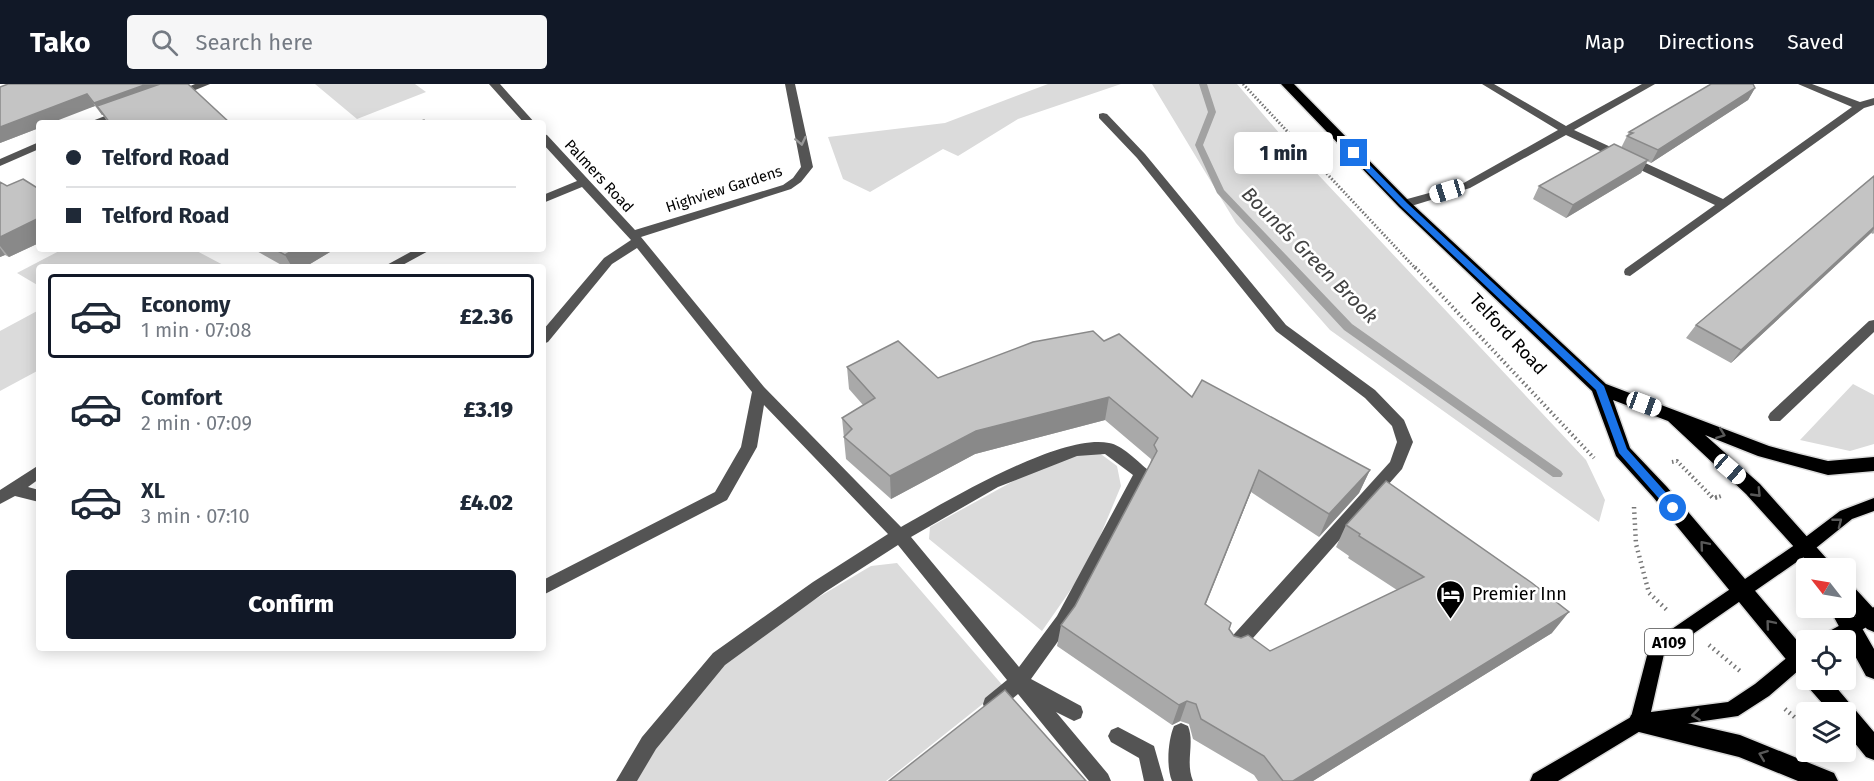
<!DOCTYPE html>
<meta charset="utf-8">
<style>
body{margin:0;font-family:"Fira Sans",sans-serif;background:#f6f6f7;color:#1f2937;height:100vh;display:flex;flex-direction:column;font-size:22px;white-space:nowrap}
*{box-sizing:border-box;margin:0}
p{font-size:20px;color:#747a83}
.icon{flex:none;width:33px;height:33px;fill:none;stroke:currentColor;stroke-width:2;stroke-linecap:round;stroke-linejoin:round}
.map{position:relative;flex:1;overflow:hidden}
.drawer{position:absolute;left:36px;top:180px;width:510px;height:387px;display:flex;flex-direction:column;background:#fff;border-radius:6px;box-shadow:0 3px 15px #0003}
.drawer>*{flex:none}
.banner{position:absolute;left:36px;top:36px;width:510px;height:132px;border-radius:6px;box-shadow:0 3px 15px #0003;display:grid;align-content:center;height:132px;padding:0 30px;background:#fff}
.needle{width:39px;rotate:301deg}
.tools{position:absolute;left:1796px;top:474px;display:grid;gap:12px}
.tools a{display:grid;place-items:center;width:60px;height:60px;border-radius:6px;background:#fff;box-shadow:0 3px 15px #0003;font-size:30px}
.end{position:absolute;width:27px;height:27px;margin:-14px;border:8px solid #1a73e8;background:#fff;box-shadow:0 0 0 3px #fff}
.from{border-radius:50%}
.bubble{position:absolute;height:42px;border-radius:6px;background:#fff;box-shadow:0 3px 15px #0003;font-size:20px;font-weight:800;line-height:42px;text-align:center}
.car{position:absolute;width:18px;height:36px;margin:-18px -9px;border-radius:8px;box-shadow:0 0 4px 2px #0007;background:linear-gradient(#fff 24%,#345 0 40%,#fff 0 76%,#345 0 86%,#fff 0)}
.banner b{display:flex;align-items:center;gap:21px;height:57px;font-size:22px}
.banner b+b{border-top:2px solid #e0e1e3}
.banner i{width:15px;height:15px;background:#1f2937}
ul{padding:10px 0 0;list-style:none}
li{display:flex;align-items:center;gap:18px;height:84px;margin:0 12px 9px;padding:0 18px;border:3px solid transparent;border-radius:6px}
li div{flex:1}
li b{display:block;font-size:22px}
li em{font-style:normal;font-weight:800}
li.selected{border-color:#111827}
li>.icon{width:54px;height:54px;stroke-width:1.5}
.primary-button{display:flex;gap:12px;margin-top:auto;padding:12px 30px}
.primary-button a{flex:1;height:69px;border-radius:6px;background:#111827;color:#fff;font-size:24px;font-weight:800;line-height:69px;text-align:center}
header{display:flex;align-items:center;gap:36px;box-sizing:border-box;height:84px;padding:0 30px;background:#111827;color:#fff}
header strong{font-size:28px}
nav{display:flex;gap:33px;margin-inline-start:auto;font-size:21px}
.search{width:420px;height:54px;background:#f6f6f7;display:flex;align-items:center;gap:15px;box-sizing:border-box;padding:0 21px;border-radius:6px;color:#747a83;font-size:22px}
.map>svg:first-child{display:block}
</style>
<header>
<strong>Tako</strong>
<div class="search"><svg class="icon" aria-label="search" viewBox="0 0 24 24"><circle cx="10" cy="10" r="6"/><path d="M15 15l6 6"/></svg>Search here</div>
<nav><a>Map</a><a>Directions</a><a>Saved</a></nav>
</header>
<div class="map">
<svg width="1874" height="697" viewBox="0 0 1874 697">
<rect width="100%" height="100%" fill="#fff"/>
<!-- green -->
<path fill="#dbdbdb" d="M315,0H415L426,8L357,35Z
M1048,0H1121L1018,35L958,72L943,65L870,108L843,95L828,53L945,39Z
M1152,0H1237L1280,50L1586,376L1605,416L1599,438L1330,246L1236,139Z
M63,165H193L227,183H39V202L17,189Z
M39,226V286L0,307V247Z
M1853,300L1874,311V360L1850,367L1800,356Z
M1094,365L1117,382L1121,402L1088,481L1042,547L929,455L930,443L1037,384Z
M897,479L1004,603L886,697H630L671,635L753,552L871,482Z"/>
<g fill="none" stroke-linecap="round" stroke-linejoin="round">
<!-- stream -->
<path fill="#a2a2a2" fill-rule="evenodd" d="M1199,0H1207L1216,28L1203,61L1224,106L1352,240L1561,387L1563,390L1561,393H1553L1344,246L1217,109L1195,61L1208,28Z"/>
<defs>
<path id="major" d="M1874,414V427L1852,435L1811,468L1664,570L1651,628L1728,618L1755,600L1800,563L1806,561V580L1769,612L1738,632L1642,646L1558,697H1530L1533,690L1631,633L1650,560L1799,458L1840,427Z
M1874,523V539L1843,556H1819L1822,551Z"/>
<path id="highway" d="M1281,0H1294L1409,117L1606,300L1769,362L1799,370L1828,377L1874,373V387L1828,391L1758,372L1705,351L1760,400L1835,484H1813L1746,410L1668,337L1613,316L1630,364L1667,403L1806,567V593L1798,590L1653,413L1616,372L1592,307L1399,123Z
M1845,498L1852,501L1874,525V548L1867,545L1855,532L1874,565V595L1866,592L1829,524H1845Z
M1806,594L1830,596L1874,648V676L1866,673L1845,647V628H1830L1808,603Z
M1639,628L1740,651L1834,689L1838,697H1798L1739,673L1639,648L1631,645L1628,638L1631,631Z"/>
</defs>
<!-- major casing -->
<use href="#major" stroke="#dbdbdb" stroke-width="3"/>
<!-- highway casing -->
<use href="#highway" stroke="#dbdbdb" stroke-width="3"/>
<!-- path-far2 -->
<path stroke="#767676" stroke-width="3" stroke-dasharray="1.5 2" stroke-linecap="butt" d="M1243,0L1416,185"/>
<!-- path-far1 -->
<path stroke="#767676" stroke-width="4" stroke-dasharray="1.5 3" stroke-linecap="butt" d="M1415,183L1594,374
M1672,378L1677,377L1713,414
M1715,414L1721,412"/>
<!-- path -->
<path stroke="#767676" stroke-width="4.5" stroke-dasharray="1.5 4" stroke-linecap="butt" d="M1711,412L1713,414L1721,412
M1634,423L1636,460L1649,509L1667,526
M1709,561L1740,587
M1785,625L1806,643"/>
<!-- minor -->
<path fill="#545454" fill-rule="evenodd" d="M195,0H210L178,13L169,11Z
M489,0H500L535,39H524Z
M785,0H795L813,83L801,98L791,105L641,153L764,303L901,443C945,418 1060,349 1109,359C1122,361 1137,377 1147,385L1150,389L1069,542L1031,595L1081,622L1083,628L1081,634L1074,637L1056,628L1108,690L1111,697H1089L1018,610L999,626L992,629L985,626L983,620L985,614L1007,596L898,461L825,508L725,581L656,665L637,697H616L642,653L713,569L813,498L888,450L764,321L757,363L727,416L543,511V496L715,408L741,363L752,308L637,164L612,180L548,258L543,260V246L604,174L631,156L582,103L543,119V111L577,97L543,60V50L547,51L635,146L783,101L793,94L801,83ZM1105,370L1133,391L1057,532L1019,583L911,453L998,403L1077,372Z
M1482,0H1494L1566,42L1642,0H1655L1574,46L1723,115L1852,23L1798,0H1812L1860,18L1874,14V21L1864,24L1630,192L1625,191L1624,188L1625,185L1715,121L1566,51L1470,104L1408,123H1400V117L1462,100L1558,46Z
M123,25L127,26V30L102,39H87Z
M1103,29L1107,30L1145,70L1286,241L1375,306L1404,336L1413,358L1402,385L1238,571L1232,573L1226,571L1223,565L1226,559L1390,378L1397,358L1392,342L1365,314L1276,247L1137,74L1099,34V30Z
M39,58V65L0,82V75Z
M416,165H432L399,183H383Z
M1874,236V248L1780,337H1770L1768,333L1770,329L1869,237Z
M39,381V395L28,403L39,406V418L15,412L0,420V406Z
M1181,639L1188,642C1195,659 1185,678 1193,697H1172C1166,683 1168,656 1174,642Z
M1118,643L1154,662L1164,697H1144L1139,674L1111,658L1108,652L1111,646Z"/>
<!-- major -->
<use href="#major" fill="#000" fill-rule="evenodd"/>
<!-- highway -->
<use href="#highway" fill="#000" fill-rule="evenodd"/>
</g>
<!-- wall -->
<path fill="#a9a9a9" d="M8,0L230,39H108L103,31H102L95,22L39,39V44L0,59Z
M1755,4L1748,16L1651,79L1647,77L1641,89L1566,134L1533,115L1539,102L1621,64L1629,48Z
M1874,92V149L1873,150L1871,149L1731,279L1686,254L1696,241Z
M0,98L7,102L39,105V159L9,173L5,171L0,173Z
M253,165H335L305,183H285Z
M1104,257L1192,313L1370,386L1359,409L1319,453L1251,408L1206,520L1229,545L1234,552L1270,567L1397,506L1348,474L1349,472L1336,463L1346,441L1552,549L1313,697H1258L1254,691L1193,655L1189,640L1180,637L1172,641L1057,562L1061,541L1075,522L1150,382L1151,375L1105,336L975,370L891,415L846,375L842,334L863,321L849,305L847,283L938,294Z"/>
<!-- shaded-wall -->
<path fill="#898989" d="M147,0H181L97,22L103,31H102L94,19Z
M1755,4L1748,16L1651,79L1658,66Z
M87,10L95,22L51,39H39V44L0,59V43Z
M1648,76L1641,89L1566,134L1573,121Z
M39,134V159L9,173L0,162V153Z
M1874,143V145L1871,149L1731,279L1741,266Z
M0,164L5,171L0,173Z
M295,165H335L305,183H292L285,171Z
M1109,313L1105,336L975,370L891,415L890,392L976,347Z
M1259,386L1251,408L1197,541L1205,520Z
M1370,386L1359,409L1319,453L1329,430Z
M1569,528L1552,549L1313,697H1293Z
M1187,617L1180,637L1172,641L1179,621Z"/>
<!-- building -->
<path fill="#c4c4c4" stroke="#898989" stroke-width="1.5" d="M8,0H147L94,19L87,10L0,43V3Z
M160,0H188L230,39H110L97,22Z
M1711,0H1753L1755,4L1658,66L1627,52L1633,49L1629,48Z
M424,36L427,39H415Z
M1614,60L1648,76L1573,121L1539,102Z
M1874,92V143L1741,266L1696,241Z
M23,95L39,105V134L0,153V98L7,102Z
M274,165H295L285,171Z
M1093,247L1104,257L1119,250L1192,313L1202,296L1370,386L1329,430L1259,386L1205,520L1231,539L1229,545L1234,552L1241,554L1248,551L1270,567L1424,493L1359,452L1360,450L1346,441L1386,397L1532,499L1569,528L1293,697H1283L1264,672L1201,635L1196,620L1187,617L1179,621L1061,541L1075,522L1157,367L1154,361L1158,354L1109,313L976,347L890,392L844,353L852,345L842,334L875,314L847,283L898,257L938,294L1033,258Z
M1005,606L1086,697H889Z"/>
<!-- one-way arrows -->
<defs><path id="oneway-chevron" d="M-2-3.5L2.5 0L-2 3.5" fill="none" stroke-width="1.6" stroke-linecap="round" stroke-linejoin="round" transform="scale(1.5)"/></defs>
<use stroke="#989898" href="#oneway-chevron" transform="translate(801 57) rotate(78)"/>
<g stroke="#595959">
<use href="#oneway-chevron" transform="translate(1721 350) rotate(21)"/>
<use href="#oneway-chevron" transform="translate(1757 409) rotate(46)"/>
<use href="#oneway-chevron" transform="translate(1838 438) rotate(-38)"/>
<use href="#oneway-chevron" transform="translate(1704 461) rotate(-130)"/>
<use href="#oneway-chevron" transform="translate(1770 540) rotate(-130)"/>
<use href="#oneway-chevron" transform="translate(1696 631) rotate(173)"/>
<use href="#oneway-chevron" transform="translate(1763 671) rotate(-159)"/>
</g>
<!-- route -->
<path fill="#1a73e8" d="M1351,67H1356L1407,119L1604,302L1627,365L1677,421V427H1670L1619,369L1596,306L1401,122L1351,71Z"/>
<!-- icons -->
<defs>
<symbol id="hotel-pin" viewBox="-11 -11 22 30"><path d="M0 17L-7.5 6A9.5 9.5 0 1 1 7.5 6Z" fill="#000" stroke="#fff"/><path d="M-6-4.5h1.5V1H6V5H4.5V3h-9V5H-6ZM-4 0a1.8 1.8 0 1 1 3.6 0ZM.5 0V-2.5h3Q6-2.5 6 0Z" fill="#fff"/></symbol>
</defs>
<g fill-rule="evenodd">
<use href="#hotel-pin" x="1434" y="494" width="33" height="45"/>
</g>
<g text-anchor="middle" stroke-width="5" stroke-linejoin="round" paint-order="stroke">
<!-- far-street labels -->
<g font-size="15" fill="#000" stroke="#fff">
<text transform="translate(599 92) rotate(47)" y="5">Palmers Road</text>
<text transform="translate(724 105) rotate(-18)" y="5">Highview Gardens</text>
</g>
<!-- shield labels -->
<rect fill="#fff" stroke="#4c4c4c" stroke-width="1.5" x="1645" y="545" width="48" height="26" rx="4.5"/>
<g font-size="16" font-weight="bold" fill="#000">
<text x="1669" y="564">A109</text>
</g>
<!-- street labels -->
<g font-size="18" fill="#000" stroke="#fff">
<text transform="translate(1508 250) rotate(47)" y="6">Telford Road</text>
</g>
<!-- poi labels -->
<g font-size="18" fill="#000" stroke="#fff" text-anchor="start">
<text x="1472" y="516">Premier Inn</text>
</g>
<!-- water labels -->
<g font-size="20" font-style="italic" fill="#434343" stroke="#fff">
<text transform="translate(1310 171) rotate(45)" y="7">Bounds Green Brook</text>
</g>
</g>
</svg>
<div class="tools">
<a><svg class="needle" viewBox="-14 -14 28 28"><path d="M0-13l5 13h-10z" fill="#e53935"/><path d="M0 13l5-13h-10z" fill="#747a83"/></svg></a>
<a><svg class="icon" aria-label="locate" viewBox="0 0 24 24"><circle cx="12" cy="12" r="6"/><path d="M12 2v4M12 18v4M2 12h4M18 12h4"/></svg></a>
<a><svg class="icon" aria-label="layers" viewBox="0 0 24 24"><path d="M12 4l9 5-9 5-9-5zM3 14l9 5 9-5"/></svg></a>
</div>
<i class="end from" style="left:1673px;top:424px"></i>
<i class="end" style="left:1354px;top:69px"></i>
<div class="bubble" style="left:1234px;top:48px;width:99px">1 min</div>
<i class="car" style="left:1447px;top:107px;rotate:253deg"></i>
<i class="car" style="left:1644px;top:320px;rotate:110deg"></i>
<i class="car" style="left:1730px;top:385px;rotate:131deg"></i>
<div class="banner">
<b><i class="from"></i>Telford Road</b>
<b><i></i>Telford Road</b>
</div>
<section class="drawer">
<ul>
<li class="selected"><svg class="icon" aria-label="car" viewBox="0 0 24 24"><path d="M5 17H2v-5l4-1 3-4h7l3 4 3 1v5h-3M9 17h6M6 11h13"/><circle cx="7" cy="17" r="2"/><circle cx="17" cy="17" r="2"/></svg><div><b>Economy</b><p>1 min · 07:08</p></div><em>£2.36</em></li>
<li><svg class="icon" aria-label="car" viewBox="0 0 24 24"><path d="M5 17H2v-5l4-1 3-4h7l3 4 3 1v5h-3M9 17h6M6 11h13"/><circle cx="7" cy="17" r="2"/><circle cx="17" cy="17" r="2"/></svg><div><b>Comfort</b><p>2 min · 07:09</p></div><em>£3.19</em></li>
<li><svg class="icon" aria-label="car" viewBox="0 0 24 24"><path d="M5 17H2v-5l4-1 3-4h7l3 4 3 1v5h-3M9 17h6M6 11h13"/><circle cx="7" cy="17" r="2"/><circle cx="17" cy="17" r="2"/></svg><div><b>XL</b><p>3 min · 07:10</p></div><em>£4.02</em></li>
</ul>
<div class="primary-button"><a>Confirm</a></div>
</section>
</div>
